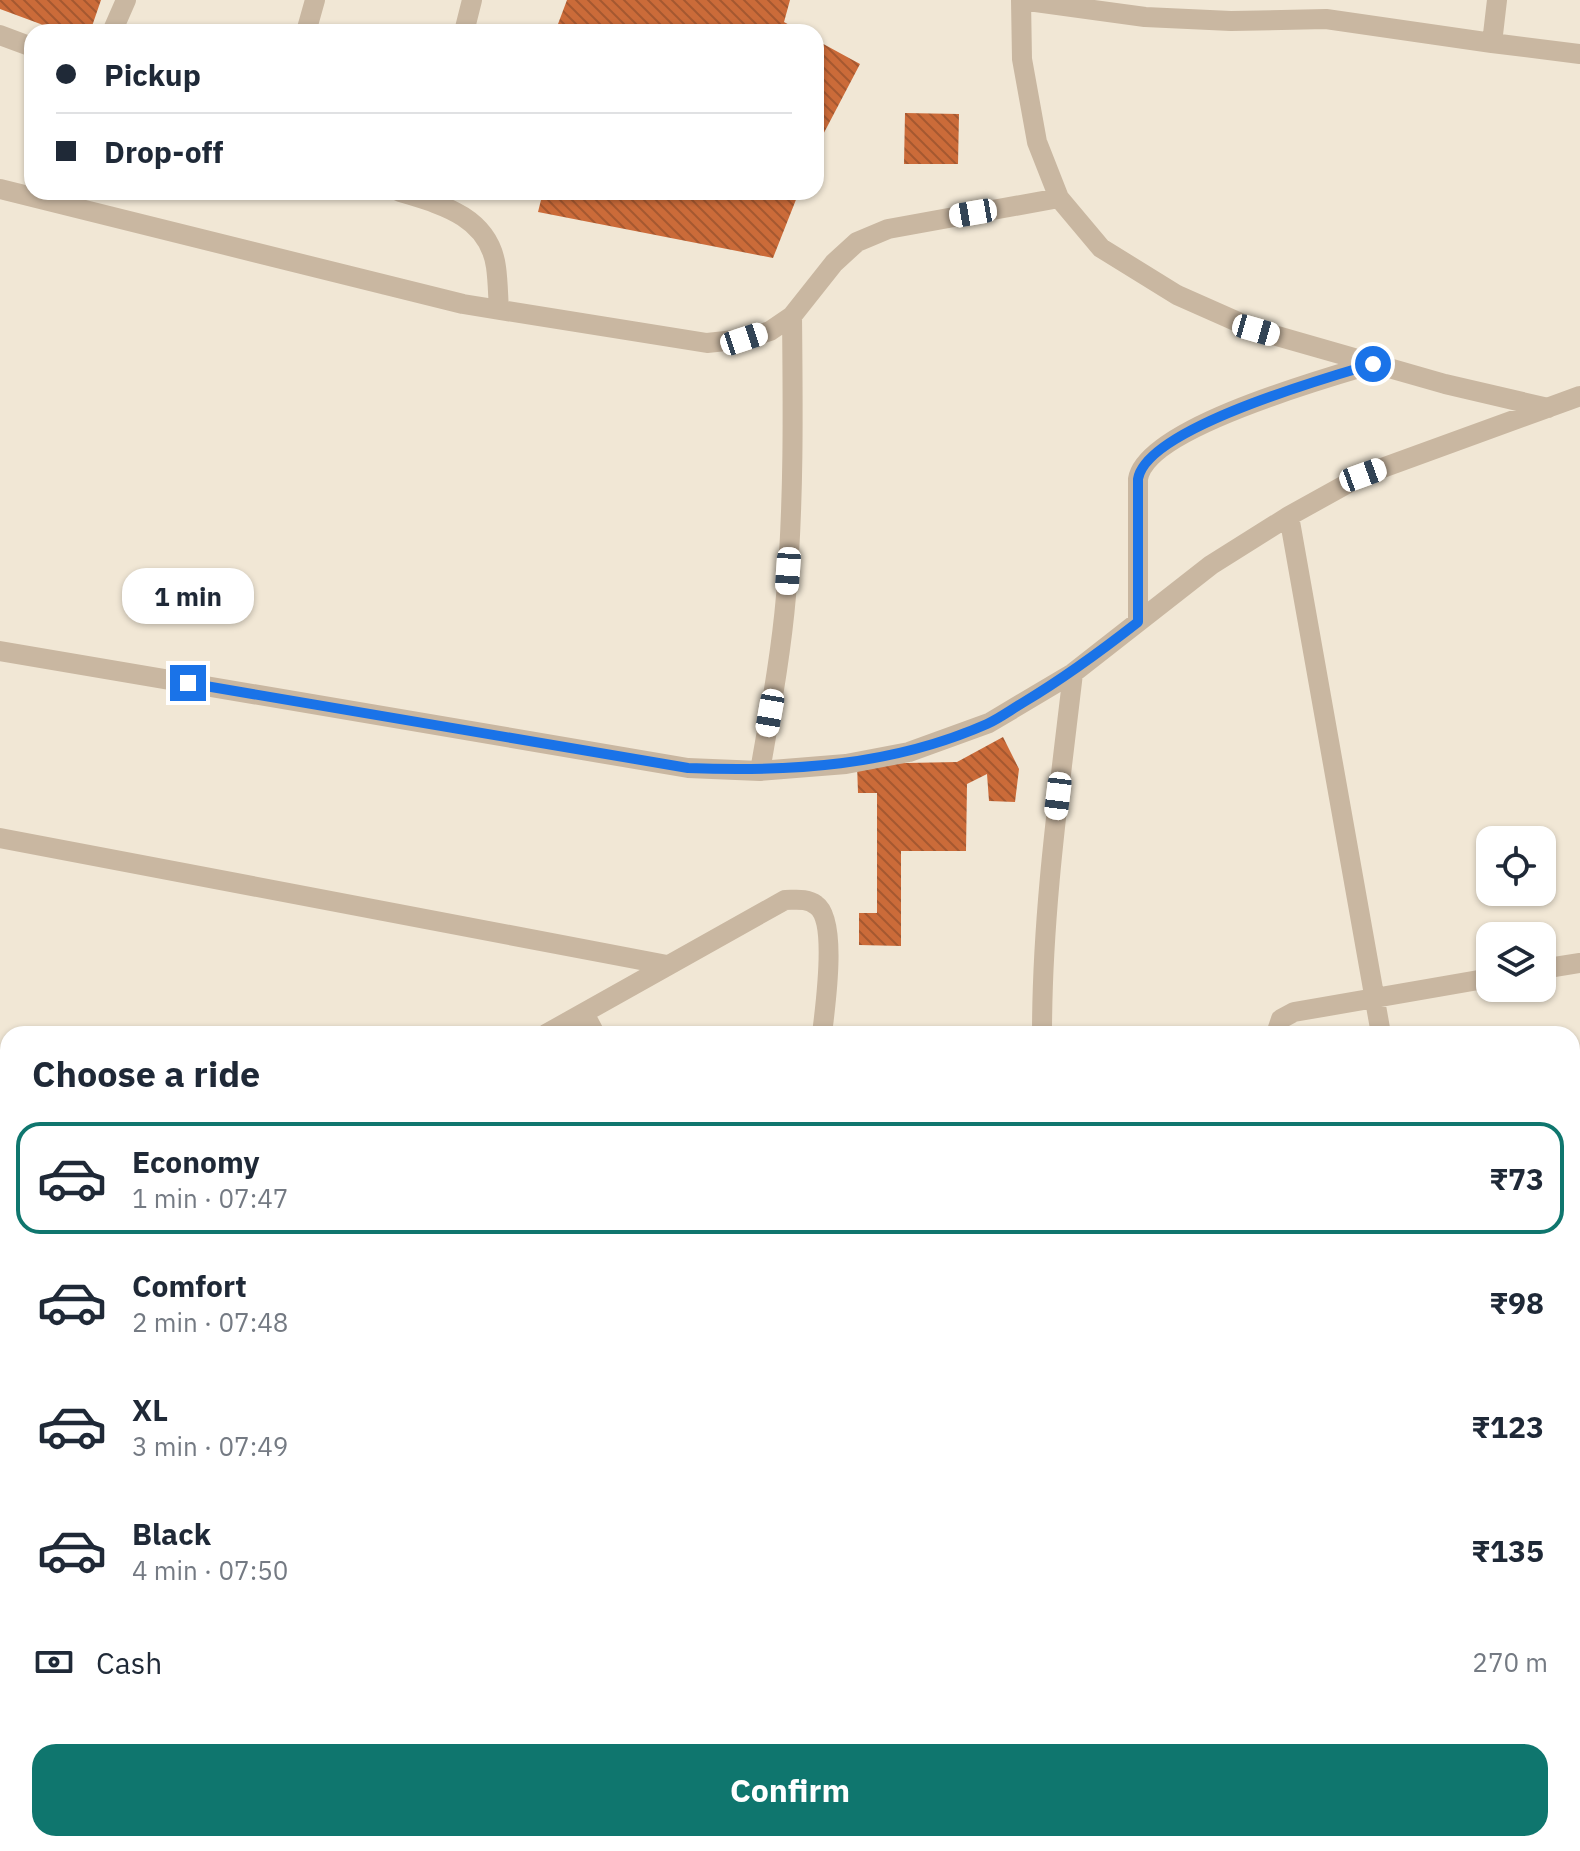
<!DOCTYPE html>
<meta charset="utf-8">
<style>
body{margin:0;font-family:"IBM Plex Sans",sans-serif;background:#f6f6f7;color:#1f2937;height:100vh;display:flex;flex-direction:column;font-size:30px;white-space:nowrap}
*{box-sizing:border-box;margin:0}
p{font-size:26px;color:#747a83}
.icon{flex:none;width:44px;height:44px;fill:none;stroke:currentColor;stroke-width:2;stroke-linecap:round;stroke-linejoin:round}
.map{position:relative;flex:1;overflow:hidden}
.drawer{position:absolute;left:0px;top:1026px;width:1580px;height:826px;display:flex;flex-direction:column;background:#fff;border-radius:24px 24px 0 0;box-shadow:0 2px 6px #0004}
.drawer>*{flex:none}
.hud{position:absolute;left:24px;top:24px;width:800px;height:176px;border-radius:24px;box-shadow:0 2px 6px #0004;display:grid;align-content:center;height:176px;padding:0 32px;background:#fff}
.tools{position:absolute;left:1476px;top:826px;display:grid;gap:16px}
.tools a{display:grid;place-items:center;width:80px;height:80px;border-radius:16px;background:#fff;box-shadow:0 2px 6px #0004;font-size:40px}
.end{position:absolute;width:36px;height:36px;margin:-18px;border:10px solid #1a73e8;background:#fff;box-shadow:0 0 0 4px #fff}
.from{border-radius:50%}
.bubble{position:absolute;height:56px;border-radius:24px;background:#fff;box-shadow:0 2px 6px #0004;font-size:26px;font-weight:800;line-height:56px;text-align:center}
.car{position:absolute;width:24px;height:48px;margin:-24px -12px;border-radius:10px;box-shadow:0 0 6px 2px #0007;background:linear-gradient(#fff 24%,#345 0 40%,#fff 0 76%,#345 0 86%,#fff 0)}
.hud b{display:flex;align-items:center;gap:28px;height:76px;font-size:30px}
.hud b+b{border-top:2px solid #e0e1e3}
.hud i{width:20px;height:20px;background:#1f2937}
ul{padding:0;list-style:none}
li{display:flex;align-items:center;gap:24px;height:112px;margin:0 16px 12px;padding:0 16px;border:4px solid transparent;border-radius:24px}
li div{flex:1}
li b{display:block;font-size:30px}
li em{font-style:normal;font-weight:800}
li.current{border-color:#0f766e}
li>.icon{width:72px;height:72px;stroke-width:1.5}
h2{padding:0 32px;font-size:36px;line-height:96px}
.pay{display:flex;align-items:center;gap:20px;height:88px;padding:0 32px;font-size:30px}
.pay p{margin-inline-start:auto}
.primary-button{display:flex;gap:16px;margin-top:auto;padding:16px 32px}
.primary-button a{flex:1;height:92px;border-radius:24px;background:#0f766e;color:#fff;font-size:32px;font-weight:800;line-height:92px;text-align:center}
.map>svg:first-child{display:block}
</style>
<div class="map">
<svg width="1580" height="1851" viewBox="0 0 1580 1851">
<defs>
<pattern id="park-dots" width="8" height="8" patternUnits="userSpaceOnUse" patternTransform="scale(2)"><rect width="8" height="8" fill="#adc095"/><path d="M2 2h.1M6 6h.1" fill="none" stroke="#8d9c79" stroke-width="1.8" stroke-linecap="round"/></pattern>
<pattern id="building-back-hatch" width="6" height="6" patternUnits="userSpaceOnUse" patternTransform="scale(2)"><rect width="6" height="6" fill="#cb6b39"/><path d="M-1 5l2 2M0 0l6 6M5-1l2 2" fill="none" stroke="#a55830"/></pattern>
</defs>
<rect width="100%" height="100%" fill="#f1e7d5"/>
<!-- park -->
<path fill="url(#park-dots)" d="M1572,1400H1580V1851H1330V1844H1572Z
M8,1795V1844H454L457,1851H0V1799Z"/>
<!-- building -->
<path fill="url(#building-back-hatch)" d="M0,0H101L90,32H62L0,9Z
M567,0H790L784,22L802,32H555Z
M816,40L860,64L816,148Z
M905,113L959,114L958,164H904Z
M543,192H799L773,258L538,212Z
M1003,737L1019,769L1015,802L989,801L987,774L967,784L966,851H901V946L859,945V913H877V793H858L857,764L957,762Z"/>
<g fill="none" stroke-linecap="round" stroke-linejoin="round">
<!-- path -->
<path stroke="#b5a18b" stroke-width="5" stroke-dasharray="4 4" stroke-linecap="butt" d="M1398,1851L1400,1844"/>
<!-- lane -->
<path stroke="#c9b7a1" stroke-width="20" d="M1061,1844L1062,1851
M1224,1844L1225,1851"/>
<!-- street -->
<path stroke="#c9b7a1" stroke-width="20" d="M1021,0L1022,59L1037,142L1059,198L1101,248L1177,295L1256,330L1445,384L1548,408
M1021,0L1145,17L1231,21L1326,19L1492,43
M1497,0L1492,43L1580,54
M112,32L126,0
M306,32L315,0
M464,32L472,0
M0,35L32,47
M0,189L463,304L707,343L744,339L770,331L792,316L834,263L857,242L888,229L1059,198
M400,192C440,204 489,216 496,267C498,281 498,296 499,310
M1289,516L1381,1034
M1138,622V479C1146,428 1326,378 1373,364
M0,651L688,768L760,771L846,764L909,752L989,723L1073,673L1211,565L1289,516L1363,475L1580,396
M760,771C770,713 781,655 786,596C794,503 793,409 792,316
M0,838L667,965
M1542,969L1580,963
M584,1013L595,1034
M546,1034L785,900C796,900 807,898 816,905C838,920 825,1008 822,1034
M1042,1034C1042,913 1059,793 1073,673
M1276,1034L1281,1019L1294,1012L1490,978
M0,1084L8,1087
M0,1176L8,1173
M0,1337L8,1333
M0,1401L8,1403
M0,1769L8,1765"/>
<!-- secondary -->
<path stroke="#9d8672" stroke-width="20" d="M1572,1329H1580
M1572,1361H1580
M482,1844L485,1851
M540,1844L543,1851"/>
</g>
<g fill="none" stroke-linecap="round" stroke-linejoin="round">
<!-- route -->
<path stroke="#1a73e8" stroke-width="10" d="M188,683L688,768C791,772 892,766 987,724C1000,718 1012,709 1024,702C1064,678 1101,651 1138,622V479C1147,428 1326,378 1373,364"/>
</g>
</svg>
<div class="tools">
<a><svg class="icon" aria-label="locate" viewBox="0 0 24 24"><circle cx="12" cy="12" r="6"/><path d="M12 2v4M12 18v4M2 12h4M18 12h4"/></svg></a>
<a><svg class="icon" aria-label="layers" viewBox="0 0 24 24"><path d="M12 4l9 5-9 5-9-5zM3 14l9 5 9-5"/></svg></a>
</div>
<i class="end from" style="left:1373px;top:364px"></i>
<i class="end" style="left:188px;top:683px"></i>
<div class="bubble" style="left:122px;top:568px;width:132px">1 min</div>
<i class="car" style="left:973px;top:213px;rotate:260deg"></i>
<i class="car" style="left:1256px;top:330px;rotate:106deg"></i>
<i class="car" style="left:744px;top:339px;rotate:72deg"></i>
<i class="car" style="left:1363px;top:475px;rotate:70deg"></i>
<i class="car" style="left:788px;top:571px;rotate:184deg"></i>
<i class="car" style="left:770px;top:713px;rotate:190deg"></i>
<i class="car" style="left:1058px;top:796px;rotate:187deg"></i>
<div class="hud">
<b><i class="from"></i>Pickup</b>
<b><i></i>Drop-off</b>
</div>
<section class="drawer">
<h2>Choose a ride</h2>
<ul>
<li class="current"><svg class="icon" aria-label="car" viewBox="0 0 24 24"><path d="M5 17H2v-5l4-1 3-4h7l3 4 3 1v5h-3M9 17h6M6 11h13"/><circle cx="7" cy="17" r="2"/><circle cx="17" cy="17" r="2"/></svg><div><b>Economy</b><p>1 min · 07:47</p></div><em>₹73</em></li>
<li><svg class="icon" aria-label="car" viewBox="0 0 24 24"><path d="M5 17H2v-5l4-1 3-4h7l3 4 3 1v5h-3M9 17h6M6 11h13"/><circle cx="7" cy="17" r="2"/><circle cx="17" cy="17" r="2"/></svg><div><b>Comfort</b><p>2 min · 07:48</p></div><em>₹98</em></li>
<li><svg class="icon" aria-label="car" viewBox="0 0 24 24"><path d="M5 17H2v-5l4-1 3-4h7l3 4 3 1v5h-3M9 17h6M6 11h13"/><circle cx="7" cy="17" r="2"/><circle cx="17" cy="17" r="2"/></svg><div><b>XL</b><p>3 min · 07:49</p></div><em>₹123</em></li>
<li><svg class="icon" aria-label="car" viewBox="0 0 24 24"><path d="M5 17H2v-5l4-1 3-4h7l3 4 3 1v5h-3M9 17h6M6 11h13"/><circle cx="7" cy="17" r="2"/><circle cx="17" cy="17" r="2"/></svg><div><b>Black</b><p>4 min · 07:50</p></div><em>₹135</em></li>
</ul>
<div class="pay"><svg class="icon" aria-label="cash" viewBox="0 0 24 24"><path d="M3 7h18v10H3z"/><circle cx="12" cy="12" r="2"/></svg>Cash<p>270 m</p></div>
<div class="primary-button"><a>Confirm</a></div>
</section>
</div>
